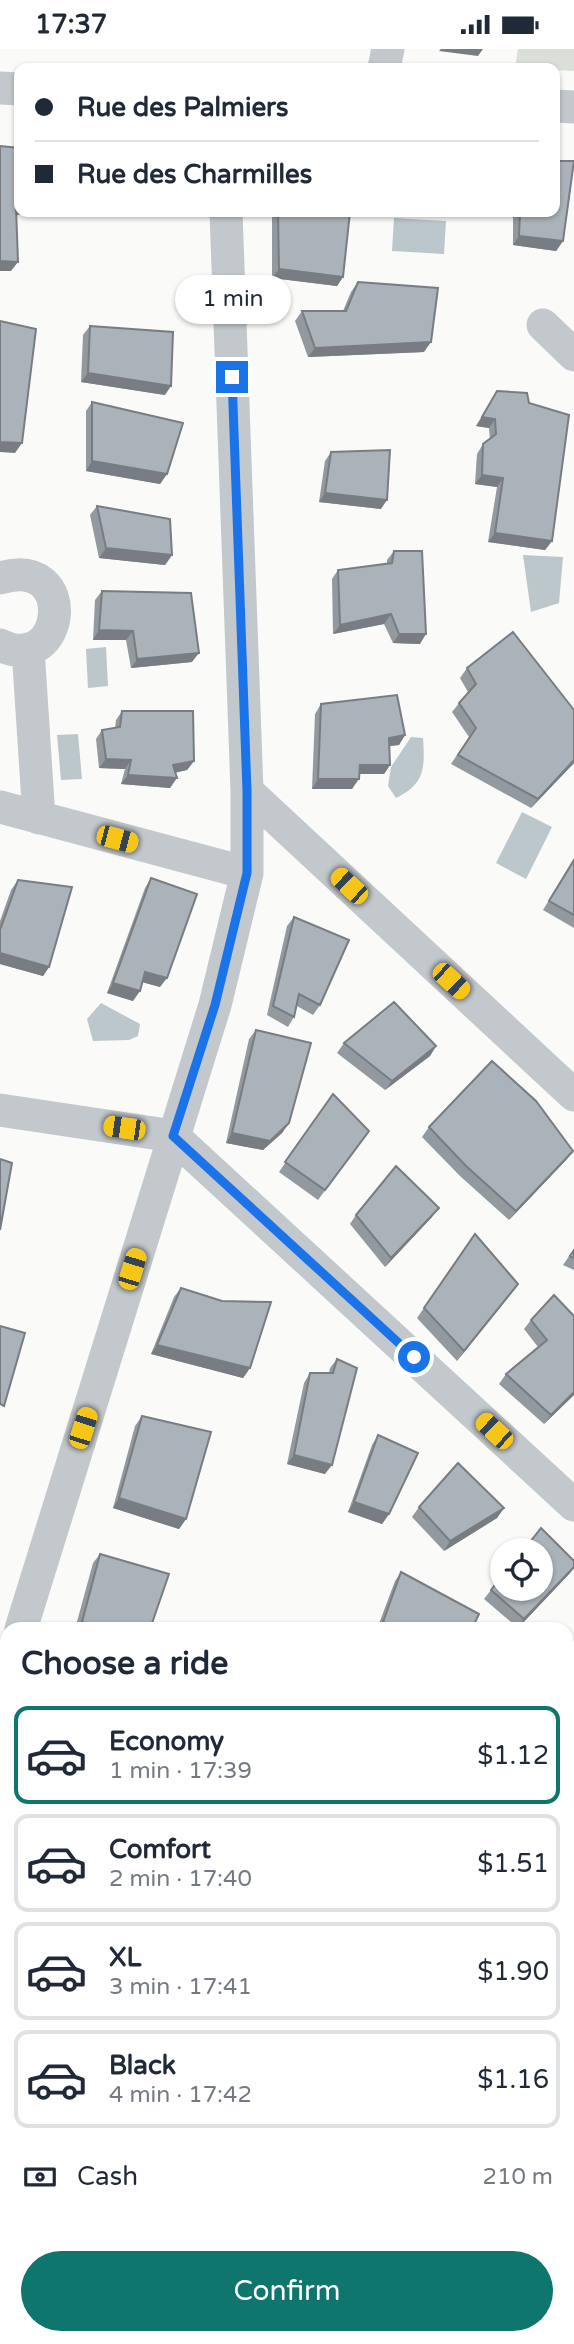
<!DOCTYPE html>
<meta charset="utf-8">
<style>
body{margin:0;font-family:"Varela Round",sans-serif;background:#f2f2f3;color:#1f2937;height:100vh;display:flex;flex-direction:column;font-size:26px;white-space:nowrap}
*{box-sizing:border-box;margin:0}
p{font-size:23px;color:#747a83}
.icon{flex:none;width:38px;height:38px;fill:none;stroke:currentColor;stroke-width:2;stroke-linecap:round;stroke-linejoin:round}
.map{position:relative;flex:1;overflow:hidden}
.details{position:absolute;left:0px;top:1573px;width:574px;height:723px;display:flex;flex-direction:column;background:#fff;border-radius:21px 21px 0 0;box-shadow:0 2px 5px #0004}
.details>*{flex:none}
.guide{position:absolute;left:14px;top:14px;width:546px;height:154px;border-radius:14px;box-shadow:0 2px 5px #0004;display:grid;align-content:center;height:154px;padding:0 21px;background:#fff}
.fabs{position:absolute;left:490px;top:1489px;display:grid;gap:14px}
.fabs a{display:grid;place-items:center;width:63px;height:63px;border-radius:50%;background:#fff;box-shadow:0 2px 5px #0004;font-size:35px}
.end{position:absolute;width:32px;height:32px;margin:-16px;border:9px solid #1a73e8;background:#fff;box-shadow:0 0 0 4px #fff}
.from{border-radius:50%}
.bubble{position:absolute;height:49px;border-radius:24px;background:#fff;box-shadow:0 2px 5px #0004;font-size:23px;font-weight:600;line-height:49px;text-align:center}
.car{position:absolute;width:21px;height:42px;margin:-21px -10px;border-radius:9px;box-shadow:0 0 5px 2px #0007;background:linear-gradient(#f5c518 24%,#345 0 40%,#f5c518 0 76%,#345 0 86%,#f5c518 0)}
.guide b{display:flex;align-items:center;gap:24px;height:66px;font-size:26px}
.guide b+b{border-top:2px solid #e0e1e3}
.guide i{width:18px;height:18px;background:#1f2937}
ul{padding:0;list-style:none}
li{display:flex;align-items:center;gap:21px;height:98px;margin:0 14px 10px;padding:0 7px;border:4px solid #e0e1e3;border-radius:14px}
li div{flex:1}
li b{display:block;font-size:26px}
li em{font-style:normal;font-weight:600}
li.on{border-color:#0f766e}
li>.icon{width:63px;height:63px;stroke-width:1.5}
h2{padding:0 21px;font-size:32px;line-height:84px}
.pay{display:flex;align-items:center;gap:18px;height:77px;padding:0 21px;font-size:26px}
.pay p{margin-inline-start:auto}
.primary-button{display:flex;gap:14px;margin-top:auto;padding:14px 21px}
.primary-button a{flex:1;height:80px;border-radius:42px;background:#0f766e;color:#fff;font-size:28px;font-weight:600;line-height:80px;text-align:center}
.status{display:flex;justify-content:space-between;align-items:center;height:49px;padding:0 35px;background:#fff;direction:ltr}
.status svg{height:19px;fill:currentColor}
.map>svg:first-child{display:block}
</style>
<div class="status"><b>17:37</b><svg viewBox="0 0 49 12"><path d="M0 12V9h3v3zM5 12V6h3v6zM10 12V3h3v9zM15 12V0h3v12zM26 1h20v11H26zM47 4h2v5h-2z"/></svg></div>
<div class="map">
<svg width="574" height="2295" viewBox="0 0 574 2295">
<rect width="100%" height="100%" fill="#fafaf8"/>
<!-- green -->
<path fill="#dadfd7" d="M518,0H574V22L515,19Z"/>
<!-- water -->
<path fill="#bbc7cb" d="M394,169L446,172L444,205L392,202Z
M523,506L563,508L559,554L531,563Z
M106,598L108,637L88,639L86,600Z
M78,685L82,730L61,731L57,686Z
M411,688L423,689C425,719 425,735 396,749L388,737L391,718Z
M522,763L552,778L526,830L496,814Z
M101,954L140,975L138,987L129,991L93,992L87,970Z"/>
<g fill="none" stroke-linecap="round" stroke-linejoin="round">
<!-- street -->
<path stroke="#c3c8cc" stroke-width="33" d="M384,19L388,0
M0,39L19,40
M555,57L574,58
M543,276L574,306
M0,529C80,505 65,628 0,596
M28,600L39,769
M247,742L574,1046
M0,758L247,824
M0,1061L173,1087L574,1456
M21,1580L215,956L247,824V742L226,163
M567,1613L574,1606
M0,1649L7,1626
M0,1702L7,1703
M567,2056L574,2063
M0,2209L7,2201"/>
</g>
<!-- wall -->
<path fill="#929a9f" d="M272,163H350L343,228L337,237L272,229Z
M513,163H555L563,192L556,202L513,196Z
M358,233L424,303L308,308L295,272L302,262H343L351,243Z
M90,277L165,346L81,333L83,286Z
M497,342L552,492L545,501L488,493L497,438L475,435L477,405L483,395L490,391L489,379L476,377Z
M92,353L167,425L160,435L86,422V362Z
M331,403L381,460L319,453L325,412Z
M97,457L172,506L165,516L99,509L90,466Z
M394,502L420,595L393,594L384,575L333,585L332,530L338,521L387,515V511Z
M102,542L192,613L131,619L126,591H93L95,551Z
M467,619L574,714L531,759L451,715L469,688L452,663L468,643L460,629Z
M321,655L405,686L399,696L389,697L390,716L384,725H359L352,740H312L315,665Z
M122,662L194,712L187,721L175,724L170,739L121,735L125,720L99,719L96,690L102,681L115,679L116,671Z
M574,810V879L543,861Z
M151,829L160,938L142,933L133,952L107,944L145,839Z
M18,831L49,918L43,927L0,915V872L11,841Z
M294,868L320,956L313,966L297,957L294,968L288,978L267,966L287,877Z
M256,981L289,1074L282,1084L263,1101L226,1094L249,990Z
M344,994L436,997L430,1007L385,1041L337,1004Z
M333,1045L369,1082L318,1151L279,1123Z
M429,1078L573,1102L566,1111L509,1171L460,1127L422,1088Z
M356,1166L432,1168L385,1218L350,1175Z
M475,1185L518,1235L457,1312L417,1269Z
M574,1200V1221L563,1216Z
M181,1239L250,1319L243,1329L151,1305L174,1248Z
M574,1267V1346L544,1375L499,1335L506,1325L538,1298L524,1280L531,1271Z
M337,1310L325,1425L287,1415L304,1334L310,1324H329L330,1319Z
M142,1367L186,1470L179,1480L113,1459L135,1377Z
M378,1386L389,1465L382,1475L348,1463L372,1396Z
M419,1458L504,1459L497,1469L444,1502L412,1468Z
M100,1505L150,1580H75L93,1514Z
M574,1512V1519L570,1524L518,1579L484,1550L491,1541Z
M401,1523L472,1580H377L395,1532Z
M7,1798V1829L0,1827V1819Z
M567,1859L574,1864V1974L569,1978L567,1976Z
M7,1863L0,1929V1875Z
M574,2212V2246L567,2238V2218Z
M130,2289H194L187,2295H136Z"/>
<!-- shaded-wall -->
<path fill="#777d82" d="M441,0H483L478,7L439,2Z
M19,157V163H27L25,165L9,167L16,158Z
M519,187L563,192L556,202L513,196Z
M0,212L18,213L11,222H0Z
M279,220L343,228L337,237L272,229Z
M431,293L424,303L308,308L315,299Z
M88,324L171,337L165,346L81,333Z
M482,368L495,370L489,379L476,377Z
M0,393L22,394L15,404L0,403Z
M92,412L167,425L160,435L86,422Z
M482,426L503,429L497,438L475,435Z
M325,444L387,451L381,460L319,453Z
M495,484L552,492L545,501L488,493Z
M106,499L172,506L165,516L99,509Z
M391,565L384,575L333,585L340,576Z
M99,581L133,582L126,591H93Z
M399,585H426L420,595L393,594Z
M199,604L192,613L131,619L137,610Z
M405,686L399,696L382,698L389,689Z
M106,710L131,711L125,720L99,719Z
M574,711V714L531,759L538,750Z
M194,712L187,721L166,725L173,716Z
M360,716H390L384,725H353Z
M128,726L177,729L170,739L121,735Z
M318,730H359L352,740H312Z
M0,904L49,918L43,927L0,915Z
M145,923L167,929L160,938L138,932Z
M113,934L140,942L133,952L107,944Z
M436,997L430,1007L385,1041L392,1032Z
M289,1074L282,1084L263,1101L226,1094L232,1084Z
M573,1102L566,1111L509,1171L516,1162Z
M439,1159L432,1168L385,1218L391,1209Z
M518,1235L511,1245L457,1312L464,1302Z
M157,1296L250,1319L243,1329L151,1305Z
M574,1343V1346L544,1375L551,1366Z
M294,1406L332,1416L325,1425L287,1415Z
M119,1449L186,1470L179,1480L113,1459Z
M354,1453L389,1465L382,1475L348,1463Z
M504,1459L497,1469L444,1502L450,1492Z
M574,1518L570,1524L518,1579L524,1570Z
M82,1573L106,1580H76Z
M383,1573L401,1580H378Z
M4,1817L7,1818V1829L0,1827V1823Z
M0,1917L7,1920V1932L0,1929Z
M190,2289H194L187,2295H183Z"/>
<!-- building -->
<path fill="#aab3b9" stroke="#777d82" stroke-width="2" d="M0,97L19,99V157L16,158L18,213L0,212Z
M555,112H574L563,192L519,187L520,163H555Z
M278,163H350L343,228L279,220Z
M358,233L438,239L431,293L315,299L302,262H346Z
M0,272L36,280L22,394L0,393Z
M90,277L173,283L171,337L88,324Z
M497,342L527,344L529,354L569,366L552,492L495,484L503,429L482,426L483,395L496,385L495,370L482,368Z
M92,353L183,374L167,425L92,412Z
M390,401L387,451L325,444L331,403Z
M97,457L170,470L172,506L106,499Z
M394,502H422L426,585H399L391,565L340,576L338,521L392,514Z
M102,542L191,544L199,604L137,610L133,582L99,581Z
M513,583L574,661V711L538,750L458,706L476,679L459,654L476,635L467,619Z
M397,646L405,686L389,689L390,716H360L359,730H318L321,655Z
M122,662H193L194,712L173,716L177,729L128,726L131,711L106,710L102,681L120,678Z
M574,811V866L549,852Z
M151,829L197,845L167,929L145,923L140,942L113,934Z
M18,831L72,838L49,918L0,904V881Z
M294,868L349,891L320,956L299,945L294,968L273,957Z
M394,953L436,997L392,1032L344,994Z
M256,981L311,994L289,1074L270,1092L232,1084Z
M492,1012L536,1052L573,1102L516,1162L466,1117L429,1078Z
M333,1045L369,1082L325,1141L285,1113Z
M0,1110L12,1114L0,1181Z
M396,1117L439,1159L391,1209L356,1166Z
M475,1185L518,1235L464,1302L424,1259Z
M574,1201V1209L570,1207Z
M181,1239L222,1252L271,1253L250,1319L157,1296Z
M554,1246L574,1267V1343L551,1366L506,1325L547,1291L531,1271Z
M0,1277L25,1284L4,1357L0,1355Z
M337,1310L357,1319L332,1416L294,1406L310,1324H333Z
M142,1367L211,1383L186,1470L119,1449Z
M378,1386L418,1404L389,1465L354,1453Z
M458,1414L504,1459L450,1492L419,1458Z
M541,1479L574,1512V1518L524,1570L491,1541L502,1527V1540H541V1502H523Z
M100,1505L169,1525L150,1580H106L82,1573Z
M401,1523L479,1565L472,1580H401L383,1573Z
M574,1706V1805L569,1811L567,1809V1712Z
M7,1808V1818L4,1817Z
M567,1859L574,1864V1967L567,1960Z
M7,1864V1920L0,1917V1898Z
M0,2055L7,2060V2159L1,2169Z
M568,2099L574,2106V2158L567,2165V2100Z
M574,2212V2229L567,2221V2218Z
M50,2289H116L122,2295H43Z
M146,2289H190L183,2295H153Z
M514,2289H553L562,2295H508Z"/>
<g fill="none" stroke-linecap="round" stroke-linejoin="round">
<!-- route -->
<path stroke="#1a73e8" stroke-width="9" d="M232,328L247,742V824L215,956L173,1087L414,1308"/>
</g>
</svg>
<div class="fabs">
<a><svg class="icon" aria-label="locate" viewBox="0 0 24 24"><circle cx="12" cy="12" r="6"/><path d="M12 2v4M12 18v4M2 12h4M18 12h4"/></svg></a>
</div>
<i class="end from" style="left:414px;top:1308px"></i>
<i class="end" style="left:232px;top:328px"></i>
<div class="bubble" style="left:175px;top:226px;width:116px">1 min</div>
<i class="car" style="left:117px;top:790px;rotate:105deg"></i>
<i class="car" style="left:349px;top:837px;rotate:313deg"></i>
<i class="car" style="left:451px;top:932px;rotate:133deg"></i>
<i class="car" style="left:124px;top:1079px;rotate:278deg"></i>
<i class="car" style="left:132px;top:1220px;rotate:17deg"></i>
<i class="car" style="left:83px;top:1379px;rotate:18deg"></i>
<i class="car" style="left:494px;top:1382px;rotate:313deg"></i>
<div class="guide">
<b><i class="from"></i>Rue des Palmiers</b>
<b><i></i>Rue des Charmilles</b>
</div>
<section class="details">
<h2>Choose a ride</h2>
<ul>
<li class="on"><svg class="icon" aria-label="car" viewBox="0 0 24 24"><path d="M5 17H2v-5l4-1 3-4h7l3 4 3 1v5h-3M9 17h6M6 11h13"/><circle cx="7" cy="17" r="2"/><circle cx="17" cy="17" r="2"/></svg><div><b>Economy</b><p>1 min · 17:39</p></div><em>$1.12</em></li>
<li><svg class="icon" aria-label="car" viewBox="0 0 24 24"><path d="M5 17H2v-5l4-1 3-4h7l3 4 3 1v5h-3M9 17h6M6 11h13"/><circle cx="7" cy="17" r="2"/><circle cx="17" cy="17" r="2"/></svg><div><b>Comfort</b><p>2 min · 17:40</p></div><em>$1.51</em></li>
<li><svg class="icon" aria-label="car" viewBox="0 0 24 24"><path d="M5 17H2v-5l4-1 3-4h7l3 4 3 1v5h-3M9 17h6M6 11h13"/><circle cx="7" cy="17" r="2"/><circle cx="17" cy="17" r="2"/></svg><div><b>XL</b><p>3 min · 17:41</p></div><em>$1.90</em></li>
<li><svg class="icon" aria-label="car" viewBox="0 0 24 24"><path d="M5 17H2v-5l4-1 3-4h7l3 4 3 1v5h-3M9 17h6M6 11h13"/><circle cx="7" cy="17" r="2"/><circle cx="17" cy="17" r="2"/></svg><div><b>Black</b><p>4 min · 17:42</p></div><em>$1.16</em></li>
</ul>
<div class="pay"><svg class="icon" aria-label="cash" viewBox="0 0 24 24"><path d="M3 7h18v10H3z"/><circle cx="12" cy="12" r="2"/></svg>Cash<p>210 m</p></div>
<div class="primary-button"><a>Confirm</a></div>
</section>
</div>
